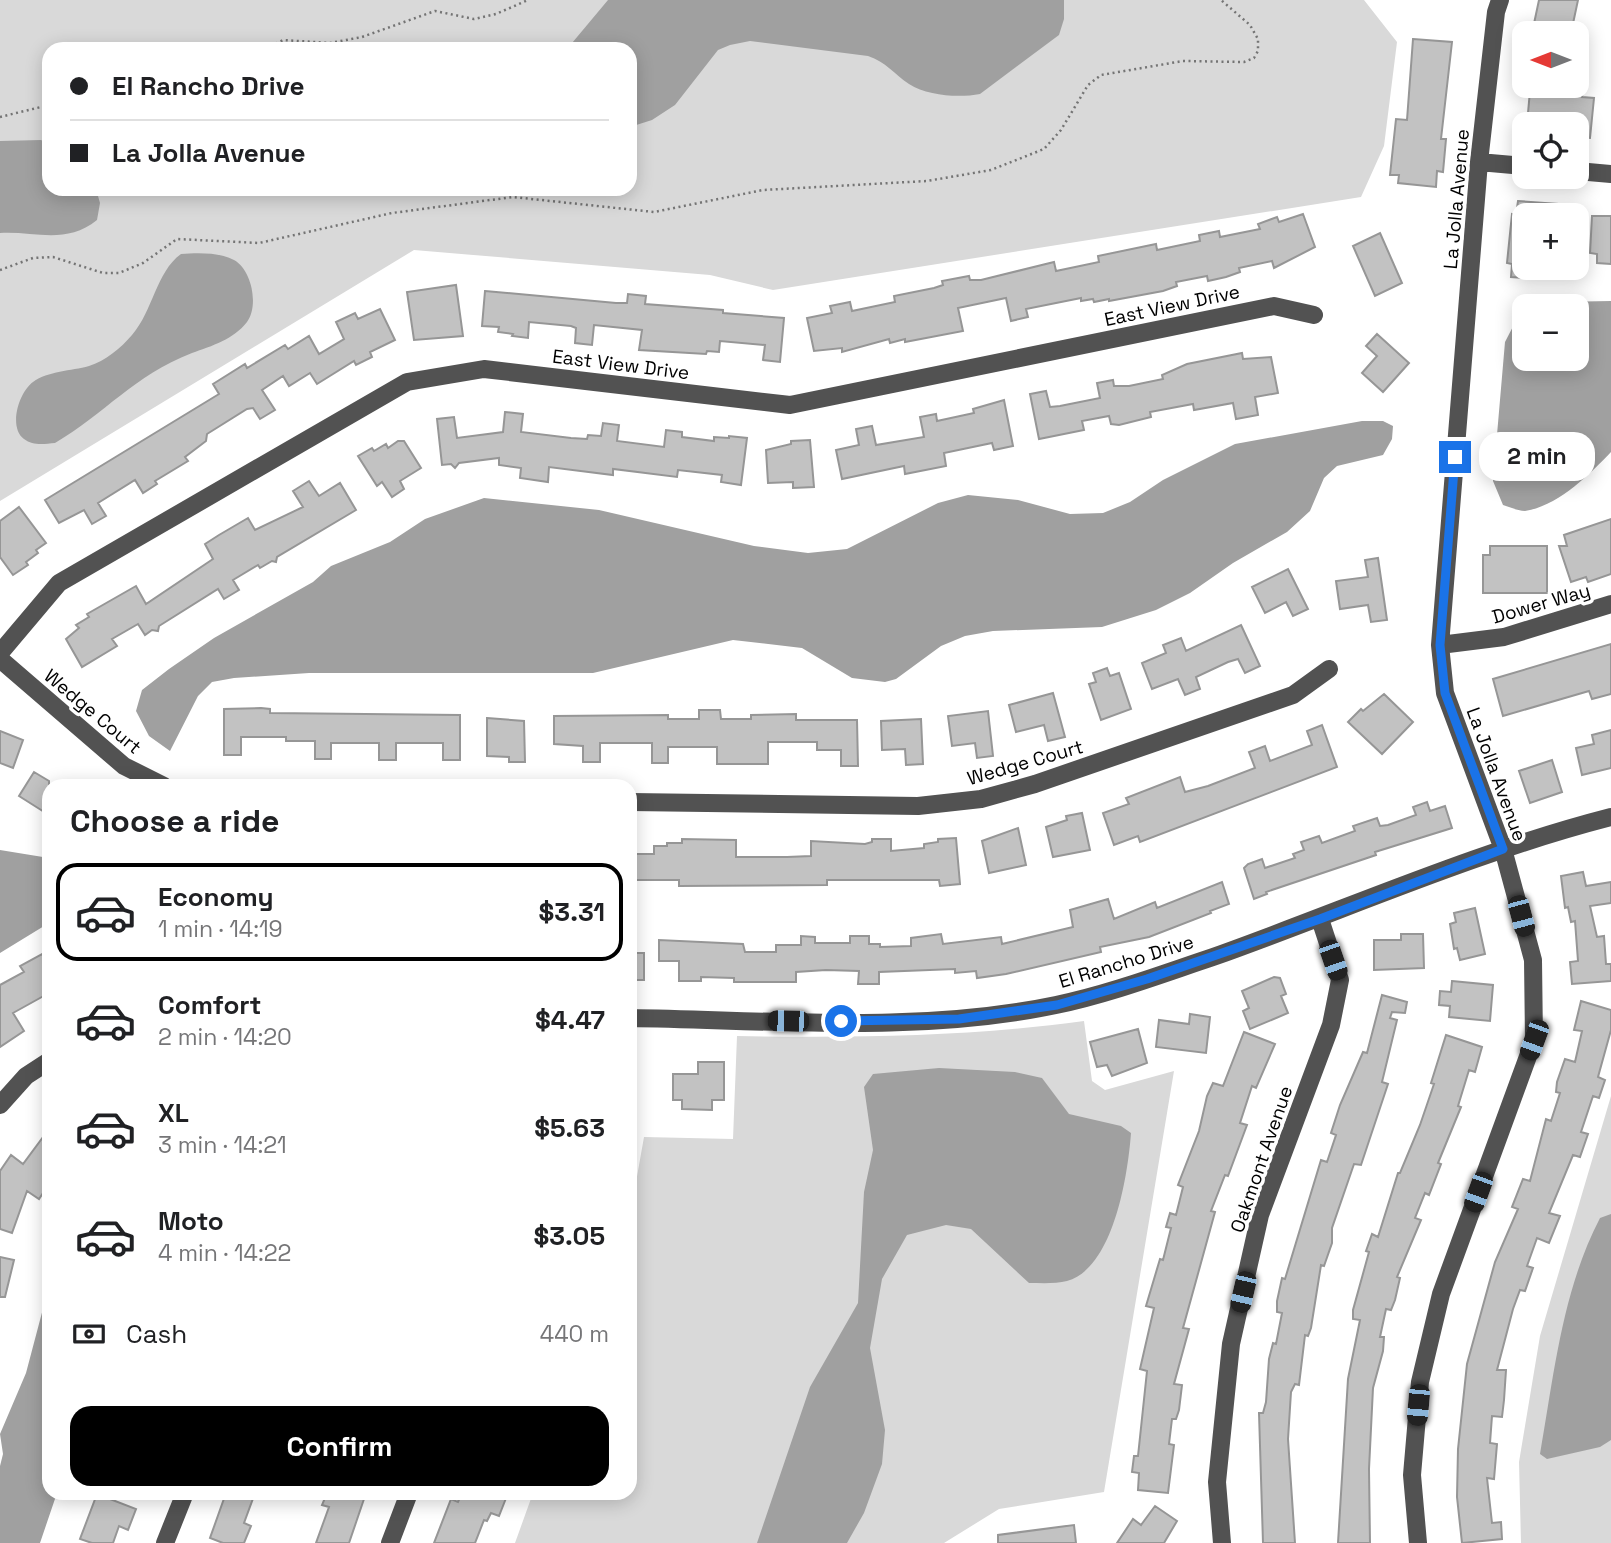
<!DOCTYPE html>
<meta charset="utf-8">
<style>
body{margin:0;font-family:"Space Grotesk",sans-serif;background:#f2f2f2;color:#202124;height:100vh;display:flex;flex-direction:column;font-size:26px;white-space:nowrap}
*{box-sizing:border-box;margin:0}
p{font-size:23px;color:#757577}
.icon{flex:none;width:38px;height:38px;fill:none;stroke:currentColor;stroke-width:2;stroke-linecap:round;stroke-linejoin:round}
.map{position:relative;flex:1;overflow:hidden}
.details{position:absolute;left:42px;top:779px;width:595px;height:721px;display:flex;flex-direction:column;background:#fff;border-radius:21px;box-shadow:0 4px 18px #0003}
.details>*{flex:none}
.hud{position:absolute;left:42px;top:42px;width:595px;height:154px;border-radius:21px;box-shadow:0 4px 18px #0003;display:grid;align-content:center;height:154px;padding:0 28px;background:#fff}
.needle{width:46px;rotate:270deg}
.fabs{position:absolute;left:1512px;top:21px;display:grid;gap:14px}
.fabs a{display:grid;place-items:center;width:77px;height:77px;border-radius:14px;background:#fff;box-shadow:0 4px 18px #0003;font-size:35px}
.end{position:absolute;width:32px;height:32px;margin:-16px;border:9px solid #1a73e8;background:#fff;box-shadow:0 0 0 4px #fff}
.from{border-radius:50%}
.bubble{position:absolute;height:49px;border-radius:21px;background:#fff;box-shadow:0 4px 18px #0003;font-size:23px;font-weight:700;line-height:49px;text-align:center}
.car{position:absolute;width:21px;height:42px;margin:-21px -10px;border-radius:9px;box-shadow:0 0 5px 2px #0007;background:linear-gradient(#222 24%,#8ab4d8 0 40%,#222 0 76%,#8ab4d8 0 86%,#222 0)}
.hud b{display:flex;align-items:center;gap:24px;height:66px;font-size:26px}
.hud b+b{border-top:2px solid #e0e0e0}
.hud i{width:18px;height:18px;background:#202124}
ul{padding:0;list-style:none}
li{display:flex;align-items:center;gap:21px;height:98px;margin:0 14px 10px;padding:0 14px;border:4px solid transparent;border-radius:21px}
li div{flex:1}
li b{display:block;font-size:26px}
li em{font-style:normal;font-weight:700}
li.current{border-color:#000}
li>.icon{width:63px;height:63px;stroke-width:1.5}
h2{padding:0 28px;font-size:32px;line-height:84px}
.pay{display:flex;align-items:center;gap:18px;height:77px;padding:0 28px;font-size:26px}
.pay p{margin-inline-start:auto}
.button{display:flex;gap:14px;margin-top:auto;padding:14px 28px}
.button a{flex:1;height:80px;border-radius:21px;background:#000;color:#fff;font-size:28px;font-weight:700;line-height:80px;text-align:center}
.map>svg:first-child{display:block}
</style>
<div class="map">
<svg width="1611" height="1543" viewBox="0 0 1611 1543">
<rect width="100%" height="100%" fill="#fff"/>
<!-- green -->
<path fill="#d9d9d9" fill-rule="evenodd" d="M0,0H1364L1397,42L1384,146L1361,197L773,290L710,275L414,250L0,501ZM49,49H630V189H49Z
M1084,1021L1092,1081L1105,1090L1174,1071L1104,1492L999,1509L944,1543H515L533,1493H630V1216L644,1137L733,1139L737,1036C853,1038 968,1037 1084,1021Z
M1611,1096V1543H1521L1519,1462L1540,1336Z"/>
<!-- water -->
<path fill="#a0a0a0" d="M608,0H1064V19L1059,35L980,94C959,98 928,96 909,84C894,74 886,62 868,56L750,41L730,45L718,50L675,105L652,120L630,127V49H567Z
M41,140L49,144V189H96L100,203L97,220C66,245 35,231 0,233V141Z
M181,254C197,253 219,252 234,260C252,270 259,306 247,322C234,339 212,346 192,353C133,376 106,413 55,443C44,444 33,446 24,439C8,427 19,392 33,382C48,371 71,371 89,366C105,361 121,348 132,335C153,311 156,272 181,254Z
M1611,301V452C1589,475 1558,506 1525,511C1518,511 1510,507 1503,505L1493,481L1505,342L1520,313L1524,311V359H1577V306H1542L1556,302Z
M1362,421H1383L1393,426L1392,439L1383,455L1337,466L1324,478L1310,511L1287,532L1233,563L1190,593L1156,610L1102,627L993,631L965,636L941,646L896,679L885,682L852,678L802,648L733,640L593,673H309L234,678L212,682L198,696L170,751L149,736L136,711L142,690L169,669L214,638L313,582L331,566L390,542L425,519L484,498L599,510L754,546L808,553L847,549L938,503L968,495L1018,500L1070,514L1103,513L1130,502L1163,480L1235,444Z
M0,850L49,858V923L0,953Z
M939,1068L1015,1072L1042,1078L1069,1114L1121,1126L1131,1133C1128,1174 1114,1268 1067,1281C1056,1284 1041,1283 1029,1283L971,1229L946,1225L907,1235L882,1279L870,1348L885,1430L882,1464L864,1513L847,1543H757L810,1387L858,1303L864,1192L873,1150L864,1087L873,1074Z
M1611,1214V1440L1600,1447L1547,1459L1540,1454C1554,1375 1562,1291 1600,1218Z
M49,1286V1493H57L40,1543H0V1466L3,1454L0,1434L26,1373Z"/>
<!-- building -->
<path fill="#c2c2c2" stroke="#969696" stroke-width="2" d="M1539,0H1578L1571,33H1532Z
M1413,39L1452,42L1441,139H1446L1443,172L1437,171L1436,187L1398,183L1399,175H1390L1396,119L1407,120Z
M1543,86L1583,89L1582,97L1594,98L1590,138L1577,137V124H1527L1530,91L1542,93Z
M1518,201L1572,205V215H1522L1524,278L1511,277L1512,264L1507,263L1512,214L1516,215Z
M1303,214L1315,247L1274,268L1272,261L1239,268L1240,272L1226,277L1208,281L1207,276L1176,282L1177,286L1163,291L1109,301V299L1094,302L1093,299L1081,301V298L1026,309L1028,317L1011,321L1006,298L958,308L963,331L905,342V339L890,343L889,339L842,352V348L814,351L807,318L832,313L830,306L850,302L852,311L895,302L894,296L934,288L943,285L942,281L969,276L970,280H981L1054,262L1056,271L1099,262L1098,256L1156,244L1157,250L1200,241L1199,235L1219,231L1220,237L1260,229L1258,224L1277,217L1279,222Z
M1592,216H1611V264L1597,263V254L1590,253Z
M1380,233L1402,283L1375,296L1353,246Z
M456,285L463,336L414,340L407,292Z
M485,291L616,303H627L628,294L646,296L645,304L723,310V313L784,318L780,362L763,360L765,345L720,341L719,352L707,351L706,354L639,350L642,330L594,325L592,345L575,343L576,328L571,326L529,322L528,338L512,336L513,334L498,332L499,327L482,326Z
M380,309L395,340L370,352L372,357L356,365L354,361L317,384L310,373L289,386L283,376L262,390L275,410L260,419L253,408L247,409L207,434L206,441L185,457L188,461L155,481L157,484L143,493L135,480L98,503L106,516L92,524L84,510L59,523L45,500L219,394L213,384L245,364L247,368L285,345L288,349L309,336L319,354L344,339L336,322L355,313L358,319Z
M1377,334L1409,363L1383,392L1362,373L1377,356L1366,346Z
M1242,353L1243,359L1271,357L1278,393L1255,397L1258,415L1236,419L1233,403L1194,410L1193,404L1150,412L1151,417L1119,425L1111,424L1109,416L1082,421L1084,430L1039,439L1030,394L1046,391L1050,407L1060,406L1100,398L1097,383L1113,380L1114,386H1129L1163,379L1162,375L1187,364Z
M1004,400L1013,446L994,450L992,443L944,453L946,466L905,474L904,466L842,479L836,450L859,445L856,429L872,426L876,445L924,437L920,417L936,414L937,421L974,413L973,409Z
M505,412L523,414L521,432L571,438L587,439L588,435L601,436L603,423L619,425L617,441L664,447L666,430L682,432V437L714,441V437L729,438V436L747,438L741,485L721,482L722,475L678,470L677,477L613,469V475L549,467L548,482L520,478L521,468L499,465V458L459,463L455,468L451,464L442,465L437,419L454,417L457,438L503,432Z
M810,440L814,487L793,488V482L768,483L766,450L791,444V441Z
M398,441H404L421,468L400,481L404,489L392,497L382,482L377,486L358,456L372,448L374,451L386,444L388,448Z
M309,481L319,496L340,483L356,510L277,557L276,562L272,561L260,568L258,565L233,580L239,590L224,599L218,589L159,626L158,631L152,630L145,635L138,624L112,639L117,646L82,667L66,639L79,628L76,625L89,617L87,614L136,586L146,604L213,559L205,544L219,535L248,518L255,530L303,507L293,491Z
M19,507L46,543L36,550L38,553L26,562L28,565L13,575L0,557V521Z
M1611,519V574L1588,582L1586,577L1571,582L1559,546H1567L1564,535Z
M1490,546H1547V593H1483V555H1490Z
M1378,558L1387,620L1371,622L1368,605L1340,609L1336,581L1368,577L1365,560Z
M1288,569L1308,609L1293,616L1286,602L1265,613L1252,587Z
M1241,625L1260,666L1245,673L1238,659L1228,662L1196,677L1200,689L1185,695L1178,679L1152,689L1142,663L1166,653L1163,645L1181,638L1186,651Z
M1611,644V694L1592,699L1589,691L1503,716L1493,679Z
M1107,668L1110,676L1119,673L1131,709L1101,720L1089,684L1096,682L1093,673Z
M1053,693L1065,737L1048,741L1044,725L1016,732L1009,705Z
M1384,694L1413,722L1382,754L1348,722L1361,709L1363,711Z
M261,708L270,709V713L460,715V760H443V743H396V760H379V743H331V759H315V741H286V737H241V755H224V709Z
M699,710H720L721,719H751V715L796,714V720H857L858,766H841V750H817V742H768V764H717V747H668V763H652V743H600V762H583V746L554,744V716L668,715V719H699Z
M988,711L993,756L977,758L975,743L952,746L948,716Z
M487,718L524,721L525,762H509V757L487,756Z
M921,719L923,764L906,765L905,749L882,750L881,721Z
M1322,725L1337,767L1140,842L1138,836L1114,845L1103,813L1129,804L1126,798L1180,777L1185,792L1208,786L1255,768L1249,752L1265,746L1270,761L1312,745L1307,731Z
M1611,730V768L1582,775L1576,748L1594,744L1592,735Z
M0,731L23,740L13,768L0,763Z
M1552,760L1562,792L1530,803L1519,771Z
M34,772L49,781V815L19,796Z
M1427,802L1430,811L1445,806L1452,828L1375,852L1376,855L1266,892L1267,894L1254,899L1244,868L1248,864L1262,859L1265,868L1295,858L1293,854L1304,850L1301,842L1319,836L1322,843L1355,831L1353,826L1377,818L1380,826L1388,825L1416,815L1413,807Z
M1082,813L1090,850L1053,857L1046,827L1067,820L1066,816Z
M1018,828L1026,865L989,873L982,841Z
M956,838L960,884L940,886L939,880H827V885L679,886V880H630V854H654V846H667V843H682V839L736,840V857H787L811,856V841L865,844L872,842V839H891V851L924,848V844L938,842V839Z
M1583,872L1586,886L1611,882V903L1590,906L1597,937L1604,936L1606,964H1611V981L1572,984L1570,962L1578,961L1575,921L1571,922L1568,907L1565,908L1561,876Z
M1222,882L1229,904L1210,911L1211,913L1149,937L1100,947L1101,952L1006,974L977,978L976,971L955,973V969L879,972V984H858L859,971L826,970L796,972V982H734V978L701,977V981H679V961H659V940L743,944L745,952H776V945H801V936L815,937V943H850V936H869V944H880V947L911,946V938L941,934L943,944L1001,937L1002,944L1073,927L1070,910L1108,899L1114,919L1155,902L1157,908Z
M1475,908L1485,954L1460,960L1457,948L1454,949L1450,924L1456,922L1454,913Z
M1401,934H1423L1424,968L1374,970V940H1401Z
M630,953H644V980H630Z
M42,954L49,967V993L13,1013L24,1031L0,1047V985L24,972L20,966Z
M1274,977L1280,978L1286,994L1281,996L1288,1013L1250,1029L1243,1011L1249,1008L1242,991Z
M1452,981L1493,985L1490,1021L1449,1017L1450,1006L1439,1005L1440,991L1451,992Z
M1382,995L1407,1002L1405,1013L1392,1012L1390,1018L1397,1020L1382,1082L1388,1084L1361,1165L1354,1164L1332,1228V1243L1324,1266L1321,1265L1311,1328L1308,1336L1305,1335L1299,1385L1295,1384L1291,1392L1288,1439L1295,1543H1263L1259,1413H1263L1266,1402L1269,1359L1273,1343L1276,1344L1282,1313L1277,1312V1301L1282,1278L1285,1279L1321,1160L1327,1162L1336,1135L1331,1133L1340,1105L1363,1052L1367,1053Z
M1581,1001L1611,1010V1030L1598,1077L1605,1080L1599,1098L1593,1096L1581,1132L1588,1134L1580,1157L1573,1155L1549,1213L1560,1216L1549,1243L1537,1238L1527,1266L1533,1268L1525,1291L1520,1290L1513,1309L1497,1370H1506L1504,1400L1502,1417L1492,1416L1490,1443L1497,1444L1494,1479L1487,1478L1492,1523L1501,1522L1502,1539L1462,1543L1457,1497L1458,1449L1467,1364L1495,1262L1518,1209L1512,1207L1523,1179L1530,1181L1546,1119L1551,1121L1560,1093L1556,1092L1557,1082L1565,1059L1575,1062L1582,1031L1574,1030Z
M1190,1014L1210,1017L1206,1053L1156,1047L1159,1020L1189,1024Z
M1138,1029L1147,1063L1112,1076L1107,1065L1097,1067L1090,1042Z
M1244,1032L1275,1044L1256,1088L1252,1086L1240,1123L1247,1125L1228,1176L1225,1175L1211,1211L1215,1212L1183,1328L1189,1329L1174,1384L1182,1385L1179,1410L1176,1419H1172L1169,1444L1174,1445L1168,1493L1138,1490L1139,1473L1132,1472L1134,1456H1138L1147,1371L1140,1369L1154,1308L1146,1306L1160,1259L1163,1260L1171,1228L1166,1227L1170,1213L1176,1215L1183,1187L1178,1185L1199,1131L1207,1096L1213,1083L1223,1086Z
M1446,1035L1482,1047L1475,1072L1469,1070L1458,1106L1461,1107L1438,1163L1441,1164L1429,1195L1425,1193L1415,1218L1421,1220L1397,1277L1400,1278L1395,1300L1391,1310L1386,1309L1380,1337H1384L1383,1351L1373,1388L1369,1469L1370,1543H1338L1348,1379L1360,1320L1353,1319V1310L1369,1252L1366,1251L1372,1234L1378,1237L1398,1173H1400L1420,1125L1434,1084L1431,1083Z
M698,1062H724V1100H712V1110L682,1109V1100H673V1074H698Z
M49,1129V1184L39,1199L27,1191L12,1233L0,1229V1171L11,1155L23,1164Z
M0,1257L14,1260L5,1297H0Z
M226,1493H255L244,1523L251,1526L244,1543H223L210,1538Z
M327,1493H356L355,1496L364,1499L349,1543H316L329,1507L322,1505Z
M462,1493H508L499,1516L491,1513L487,1521L484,1520L475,1543H434L451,1499L458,1502Z
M97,1494L136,1509L128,1530L119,1526L113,1543H92L80,1539Z
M1155,1506L1177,1521L1164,1543H1117L1133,1519L1141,1525Z
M1074,1525L1076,1543H998V1535Z"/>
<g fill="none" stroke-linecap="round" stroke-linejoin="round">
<!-- path -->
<path stroke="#747474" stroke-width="2.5" stroke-dasharray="2 3.5" stroke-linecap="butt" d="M266,49L283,40L330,43L362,37L435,11L474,19L496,14L528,0
M0,117L49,105
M0,270L33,258L53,257L103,273H119L143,263L177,239L259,243L392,213L513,197L654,212L763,190L927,181L991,170L1044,149L1061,130L1088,85L1101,75L1183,61L1244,62L1254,58L1258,51V39L1250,25L1221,0"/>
<!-- minor -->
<path stroke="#525252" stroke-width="18" d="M1479,162L1524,166
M1577,171L1611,174
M1440,645L1504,637L1611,604
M0,653L59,583L407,382L484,369L790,405L1274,306L1314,315
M0,659L124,766L164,786
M630,802L918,806L981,799L1035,784L1293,695L1329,669
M630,1018C771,1020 917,1034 1056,1005C1109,994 1162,974 1213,957C1345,910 1475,852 1611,817
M0,1105L26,1076L49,1061
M165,1543L185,1493
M390,1543L409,1493
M1222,1543L1217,1482L1231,1344L1260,1215L1331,1025L1340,980L1320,919
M1418,1543L1412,1475L1420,1382L1441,1294L1534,1040L1533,960L1503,849L1445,693L1440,645L1479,162L1496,12L1500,0"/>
</g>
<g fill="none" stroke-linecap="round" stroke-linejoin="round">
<!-- route -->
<path stroke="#1a73e8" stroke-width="9" d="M841,1021L959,1019L1057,1005L1147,979L1320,919L1503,849L1445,693L1440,645L1455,457"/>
</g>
<g text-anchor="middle" stroke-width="7" stroke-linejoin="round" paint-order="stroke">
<!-- street labels -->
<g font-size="19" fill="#000" stroke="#fff">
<text transform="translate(1456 199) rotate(-85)" y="7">La Jolla Avenue</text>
<text transform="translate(1172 305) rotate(-12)" y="7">East View Drive</text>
<text transform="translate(621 364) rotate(7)" y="7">East View Drive</text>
<text transform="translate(1541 603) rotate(-16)" y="7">Dower Way</text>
<text transform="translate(93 711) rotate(40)" y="7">Wedge Court</text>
<text transform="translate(1025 762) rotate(-16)" y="7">Wedge Court</text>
<text transform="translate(1497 774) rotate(70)" y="7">La Jolla Avenue</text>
<text transform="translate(1126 961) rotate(-17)" y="7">El Rancho Drive</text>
<text transform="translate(1261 1159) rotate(-71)" y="7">Oakmont Avenue</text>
</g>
</g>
</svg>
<div class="fabs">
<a><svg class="needle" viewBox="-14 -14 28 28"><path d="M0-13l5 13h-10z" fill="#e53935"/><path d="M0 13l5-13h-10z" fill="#757577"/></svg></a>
<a><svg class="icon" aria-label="locate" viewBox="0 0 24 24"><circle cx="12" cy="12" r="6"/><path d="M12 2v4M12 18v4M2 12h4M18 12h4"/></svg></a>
<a>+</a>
<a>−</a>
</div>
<i class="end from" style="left:841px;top:1021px"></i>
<i class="end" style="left:1455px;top:457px"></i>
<div class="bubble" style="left:1479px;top:432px;width:116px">2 min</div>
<i class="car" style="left:1521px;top:916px;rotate:165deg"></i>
<i class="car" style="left:1333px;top:960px;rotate:161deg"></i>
<i class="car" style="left:788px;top:1021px;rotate:271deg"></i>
<i class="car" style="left:1534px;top:1040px;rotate:200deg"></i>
<i class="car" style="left:1478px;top:1192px;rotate:200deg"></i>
<i class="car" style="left:1243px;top:1292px;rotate:193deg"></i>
<i class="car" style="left:1418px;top:1405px;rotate:185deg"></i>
<div class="hud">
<b><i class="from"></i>El Rancho Drive</b>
<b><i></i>La Jolla Avenue</b>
</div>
<section class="details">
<h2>Choose a ride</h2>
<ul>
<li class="current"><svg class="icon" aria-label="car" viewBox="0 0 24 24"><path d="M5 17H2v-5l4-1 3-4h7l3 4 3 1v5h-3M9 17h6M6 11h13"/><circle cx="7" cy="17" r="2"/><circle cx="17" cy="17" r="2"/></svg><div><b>Economy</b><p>1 min · 14:19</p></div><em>$3.31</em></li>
<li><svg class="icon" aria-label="car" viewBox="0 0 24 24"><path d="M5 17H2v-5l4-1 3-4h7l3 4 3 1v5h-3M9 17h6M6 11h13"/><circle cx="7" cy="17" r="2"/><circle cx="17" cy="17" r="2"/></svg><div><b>Comfort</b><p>2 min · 14:20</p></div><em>$4.47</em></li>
<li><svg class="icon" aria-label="car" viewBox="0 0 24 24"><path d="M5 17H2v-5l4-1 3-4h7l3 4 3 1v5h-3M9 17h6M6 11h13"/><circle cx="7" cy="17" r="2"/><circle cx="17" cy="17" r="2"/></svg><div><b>XL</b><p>3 min · 14:21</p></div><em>$5.63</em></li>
<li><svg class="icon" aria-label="car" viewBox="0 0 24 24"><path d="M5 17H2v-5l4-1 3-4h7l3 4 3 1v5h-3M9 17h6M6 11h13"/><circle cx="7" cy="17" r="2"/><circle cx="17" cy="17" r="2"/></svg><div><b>Moto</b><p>4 min · 14:22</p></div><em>$3.05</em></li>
</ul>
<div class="pay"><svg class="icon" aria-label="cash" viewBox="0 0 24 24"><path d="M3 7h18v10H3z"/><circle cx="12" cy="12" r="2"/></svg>Cash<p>440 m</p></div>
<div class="button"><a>Confirm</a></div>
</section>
</div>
